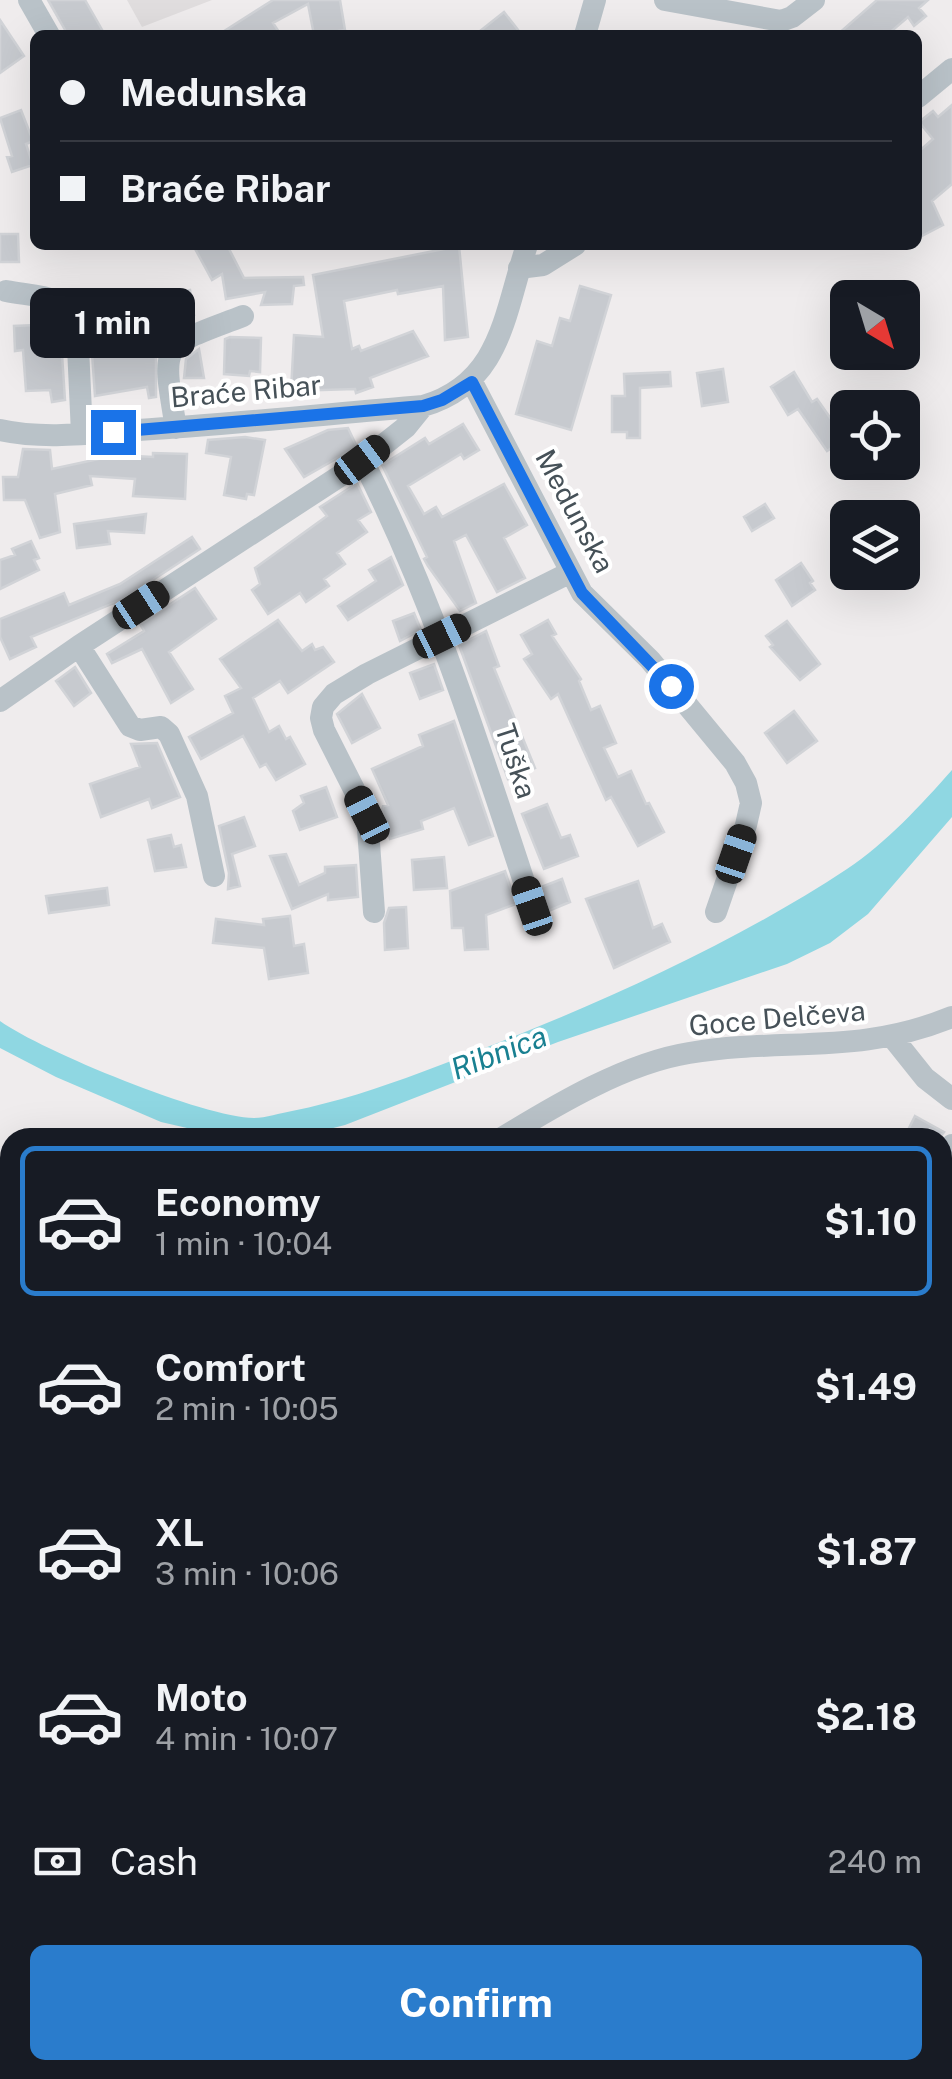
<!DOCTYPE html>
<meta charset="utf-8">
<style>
body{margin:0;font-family:"Public Sans",sans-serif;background:#20242c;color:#f1f3f6;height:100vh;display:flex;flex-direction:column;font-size:38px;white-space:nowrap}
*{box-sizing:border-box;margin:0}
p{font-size:32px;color:#9ea1a6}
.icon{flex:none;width:55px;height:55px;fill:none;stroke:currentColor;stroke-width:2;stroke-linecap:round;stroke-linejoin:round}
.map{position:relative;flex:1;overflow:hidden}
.side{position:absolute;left:0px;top:1128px;width:952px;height:952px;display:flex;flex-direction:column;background:#171b24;border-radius:30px 30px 0 0;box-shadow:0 10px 40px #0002}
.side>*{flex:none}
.guide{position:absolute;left:30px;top:30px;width:892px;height:220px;border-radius:15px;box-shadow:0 10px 40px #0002;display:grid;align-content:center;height:220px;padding:0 30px;background:#171b24}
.needle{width:65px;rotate:142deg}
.fabs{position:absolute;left:830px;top:280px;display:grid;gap:20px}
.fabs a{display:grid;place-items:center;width:90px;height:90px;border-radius:15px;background:#171b24;box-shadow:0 10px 40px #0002;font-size:50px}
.end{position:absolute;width:45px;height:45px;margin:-22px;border:12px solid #1a73e8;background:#fff;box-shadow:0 0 0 5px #fff}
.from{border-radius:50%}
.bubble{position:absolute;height:70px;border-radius:15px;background:#171b24;box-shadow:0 10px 40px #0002;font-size:32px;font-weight:700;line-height:70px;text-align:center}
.car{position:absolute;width:30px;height:60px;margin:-30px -15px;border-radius:12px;box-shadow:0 0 8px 2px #0007;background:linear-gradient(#222 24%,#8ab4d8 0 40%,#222 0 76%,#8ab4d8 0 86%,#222 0)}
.guide b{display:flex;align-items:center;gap:35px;height:95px;font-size:38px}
.guide b+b{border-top:2px solid #363941}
.guide i{width:25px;height:25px;background:#f1f3f6}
ul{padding:18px 0 0;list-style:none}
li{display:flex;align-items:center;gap:30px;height:150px;margin:0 20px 15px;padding:0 10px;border:5px solid transparent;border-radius:15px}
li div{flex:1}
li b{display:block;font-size:38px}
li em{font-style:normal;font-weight:700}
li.current{border-color:#2a7ccc}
li>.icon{width:90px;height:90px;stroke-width:1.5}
.pay{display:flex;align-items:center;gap:25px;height:110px;padding:0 30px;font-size:38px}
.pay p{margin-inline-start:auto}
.action{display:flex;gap:20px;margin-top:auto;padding:20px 30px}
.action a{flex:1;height:115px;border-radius:15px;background:#2a7ccc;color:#fff;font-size:40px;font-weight:700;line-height:115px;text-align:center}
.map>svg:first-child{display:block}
</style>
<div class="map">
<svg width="952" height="2079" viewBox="0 0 952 2079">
<rect width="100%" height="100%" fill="#efeced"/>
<!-- education -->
<path fill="#e0ddde" d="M127,0H212L142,27Z"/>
<!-- water -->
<path fill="#8fd7e2" d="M952,770V817L868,914L830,943L787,964L558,1042L345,1125L302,1136L226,1137L161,1122L56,1077L0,1048V1021C42,1051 205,1118 254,1118C266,1118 280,1113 292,1111C337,1102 379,1088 422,1072C567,1018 718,954 847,869C886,843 921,805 952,770Z"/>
<!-- building -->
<path fill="#c7cacf" stroke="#d1d3d7" stroke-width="2.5" d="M48,0H85L105,35H68Z
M273,0H340L345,30L314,35L308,4L273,23L281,35H218Z
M877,0H928L919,8L926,16L914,26L908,17L887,35H837Z
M504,12L522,35H475Z
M0,20L24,56L0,73Z
M952,105V184L932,201L943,225L918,238V152L933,139L919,122L933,111L938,117Z
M21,110L33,141L26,144L33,165L12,172L7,157L12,156L0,118Z
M0,234H18L19,262H0Z
M193,245H227L244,278L303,277L304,285L294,286L292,304L261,305L265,292L226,299L222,274L212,280Z
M459,246L468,337L445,340L443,286L398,294L397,290L344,301L352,349L359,346L361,351L413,331L428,356L370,378L373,387L356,393L355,389L291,391L294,335L323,337L313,275Z
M580,286L611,295L571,430L516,414L537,341L552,346L560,318L570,321Z
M190,290L194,315L152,321L156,353V397L149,398L147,387L95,396L89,311L154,305L153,300Z
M60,324L65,400L52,402L50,390L26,391L23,350L15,351L14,326Z
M230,337L261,338L260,372L250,371L249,376L224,374L225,339Z
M199,349L204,378H184L186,359Z
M723,369L728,402L702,406L697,373Z
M670,372L671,386L640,388V438H627V432H612V396H625L624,374Z
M794,372L812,402L817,399L836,426L848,418V437L827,451L798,409L788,415L771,387Z
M463,424L479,450L464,459L461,454L408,486L424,514L436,507L442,517L504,484L527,525L504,538L525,578L497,592L466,535L454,541L476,603L460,611L428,566L424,559L427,557L382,465L425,438L429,444Z
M348,428L357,447L304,477L285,449L328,430Z
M245,437L265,440L254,495L247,494L246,499L224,495L231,457L206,453L208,440Z
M23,449L50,450L52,469L117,455L153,457V453L187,454L185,499L133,496L135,479L90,476L92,485L55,494L60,532L40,538L25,500H4L3,477H18Z
M357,483L371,512L358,520L367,532L337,553L345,564L324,579L329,586L306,602L300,593L268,614L252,590L260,584L255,568L327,516L320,507Z
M765,504L774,518L752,531L744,517Z
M146,514L144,533L108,531L110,544L77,548L74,524Z
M192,537L200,549L124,599L31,637L36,647L10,659L0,637V619L64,593L69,605L120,584Z
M31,541L39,558L34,560L39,570L0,589V560L15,555L12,549Z
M391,557L403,585L348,620L338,606L376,581L369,570Z
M801,563L813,581L810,583L815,590L792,606L776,580Z
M195,588L216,619L169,652L193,689L171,703L142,649L112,663L107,654L144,631L140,624Z
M414,613L421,630L400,641L393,621Z
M278,620L302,651L312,644L315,650L323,647L334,662L288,693L280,681L253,698L269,732L279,726L286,739L290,737L305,764L276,780L266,764L260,767L243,736L201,759L189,737L233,713L225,696L241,688L220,659Z
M548,620L556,634L552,636L581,679L579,681L591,710L600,706L616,743L604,748L618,777L631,771L646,804L649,803L664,832L638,846L611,797L606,800L558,694L551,699L524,659L532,654L521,635Z
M787,621L820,664L800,680L770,647L773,645L766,636Z
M486,631L499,666L494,668L535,768L508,779L459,645Z
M434,664L443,690L420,699L410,673Z
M75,667L91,693L74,706L56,681Z
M362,694L380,728L352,743L337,714Z
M794,711L817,741L787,763L765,733Z
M454,721L493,836L469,845L454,808L421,821L423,829L390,839L382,811L383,806L388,805L372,769L423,746L419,735Z
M157,743L180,797L152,808L149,799L101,817L90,784L140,767L131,744Z
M326,787L337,817L300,830L293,811L304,803L301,796Z
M547,804L561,838L570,835L578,856L544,869L522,814Z
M244,817L255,846L232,854L240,886L228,889L229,873L219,826Z
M171,835L174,847L181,845L186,867L155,871L148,840Z
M286,854L299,885L325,873V867L356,865L358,897L328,900V894L292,909L270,856Z
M444,857L447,888L414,890L412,860Z
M505,871L516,904L486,915L488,949L465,950L463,928H452L450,891Z
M562,879L570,902L546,912L541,887Z
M638,881L653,928L662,924L670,942L614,968L586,899Z
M107,888L109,905L49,913L46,896Z
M406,907L408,948L385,950L384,923L389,908Z
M290,916L294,946L304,944L308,973L269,979L264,948L213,943L216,919L264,925L263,919Z
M915,1116L944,1132L939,1138H904Z"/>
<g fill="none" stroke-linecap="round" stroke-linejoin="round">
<!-- street -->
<path stroke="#b9c2c8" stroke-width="22" d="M29,0L49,35
M665,0L781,21L792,17L814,0
M585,35L595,0
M918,97L952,69
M519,268L543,265L575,245
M6,291C36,297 65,293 77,325L82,434
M472,382L582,593L650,660L735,763L746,783L751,803L746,825L716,912
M176,428C161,339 160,348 243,316
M0,430C44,440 94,433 138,430C233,424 328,414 423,406C502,383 504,313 527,245
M363,461C435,603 482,755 532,906
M79,646L130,726L140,730L161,727L169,734L197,796L214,876
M0,701L79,646L363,461L406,427L423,406
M374,912L367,815L324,730L321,718L323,707L334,694L367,674L571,572
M893,1038L925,1078L952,1099
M502,1138C556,1105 626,1063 689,1053C784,1037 857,1056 952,1017
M942,1161L952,1145
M942,1356L945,1334L952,1323
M942,1422L951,1445
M0,1514L10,1508
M942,1842L952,1837
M942,2039L952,2041
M287,2070L292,2079
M570,2070L572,2079
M816,2070L817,2079"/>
</g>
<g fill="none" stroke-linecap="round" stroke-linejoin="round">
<!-- route -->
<path stroke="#1a73e8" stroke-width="12" d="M113,432L423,406L442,400L472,382L582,593L671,686"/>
</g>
<g text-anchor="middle" stroke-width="8" stroke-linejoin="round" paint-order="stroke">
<!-- street labels -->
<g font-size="28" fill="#465158" stroke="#fff">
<text transform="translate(246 391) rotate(-5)" y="10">Braće Ribar</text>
<text transform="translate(575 511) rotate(62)" y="10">Medunska</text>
<text transform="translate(516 761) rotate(72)" y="10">Tuška</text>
<text transform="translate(777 1018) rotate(-5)" y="10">Goce Delčeva</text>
</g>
<!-- water labels -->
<g font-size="30" font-style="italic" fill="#198091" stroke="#fff">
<text transform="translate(499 1053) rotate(-21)" y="10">Ribnica</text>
</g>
</g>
</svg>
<div class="fabs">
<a><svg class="needle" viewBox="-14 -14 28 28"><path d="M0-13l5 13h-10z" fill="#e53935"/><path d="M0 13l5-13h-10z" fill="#9ea1a6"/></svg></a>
<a><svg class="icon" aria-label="locate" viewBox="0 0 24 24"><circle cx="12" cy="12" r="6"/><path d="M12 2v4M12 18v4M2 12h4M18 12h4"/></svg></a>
<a><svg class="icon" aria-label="layers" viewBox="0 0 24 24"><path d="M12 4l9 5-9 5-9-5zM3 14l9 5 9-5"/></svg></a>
</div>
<i class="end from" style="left:671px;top:686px"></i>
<i class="end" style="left:113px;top:432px"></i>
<div class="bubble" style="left:30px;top:288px;width:165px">1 min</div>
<i class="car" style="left:362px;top:460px;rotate:53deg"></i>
<i class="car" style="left:141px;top:605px;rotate:57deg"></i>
<i class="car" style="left:442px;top:636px;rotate:64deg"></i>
<i class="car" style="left:367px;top:815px;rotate:333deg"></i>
<i class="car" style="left:736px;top:854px;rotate:19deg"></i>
<i class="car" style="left:532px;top:906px;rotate:341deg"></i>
<div class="guide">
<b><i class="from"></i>Medunska</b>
<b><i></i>Braće Ribar</b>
</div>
<section class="side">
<ul>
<li class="current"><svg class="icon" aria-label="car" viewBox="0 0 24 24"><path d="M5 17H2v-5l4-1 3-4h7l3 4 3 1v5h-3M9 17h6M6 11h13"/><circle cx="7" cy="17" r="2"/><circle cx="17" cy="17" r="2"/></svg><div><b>Economy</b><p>1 min · 10:04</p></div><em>$1.10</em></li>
<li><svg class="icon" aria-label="car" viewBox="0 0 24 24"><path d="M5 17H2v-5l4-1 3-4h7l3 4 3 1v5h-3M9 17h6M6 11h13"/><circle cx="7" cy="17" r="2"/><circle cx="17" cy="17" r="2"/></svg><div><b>Comfort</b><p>2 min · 10:05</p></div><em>$1.49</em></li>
<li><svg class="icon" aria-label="car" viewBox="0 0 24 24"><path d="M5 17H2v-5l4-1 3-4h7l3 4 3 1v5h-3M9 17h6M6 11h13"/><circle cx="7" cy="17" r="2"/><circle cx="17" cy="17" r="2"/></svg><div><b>XL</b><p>3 min · 10:06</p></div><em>$1.87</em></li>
<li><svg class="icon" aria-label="car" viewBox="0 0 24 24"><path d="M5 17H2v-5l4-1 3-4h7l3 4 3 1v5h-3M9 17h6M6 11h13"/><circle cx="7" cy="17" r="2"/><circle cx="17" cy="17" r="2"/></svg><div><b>Moto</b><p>4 min · 10:07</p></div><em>$2.18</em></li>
</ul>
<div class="pay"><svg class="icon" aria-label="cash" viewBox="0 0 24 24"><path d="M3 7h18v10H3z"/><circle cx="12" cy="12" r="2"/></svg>Cash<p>240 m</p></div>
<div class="action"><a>Confirm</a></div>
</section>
</div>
